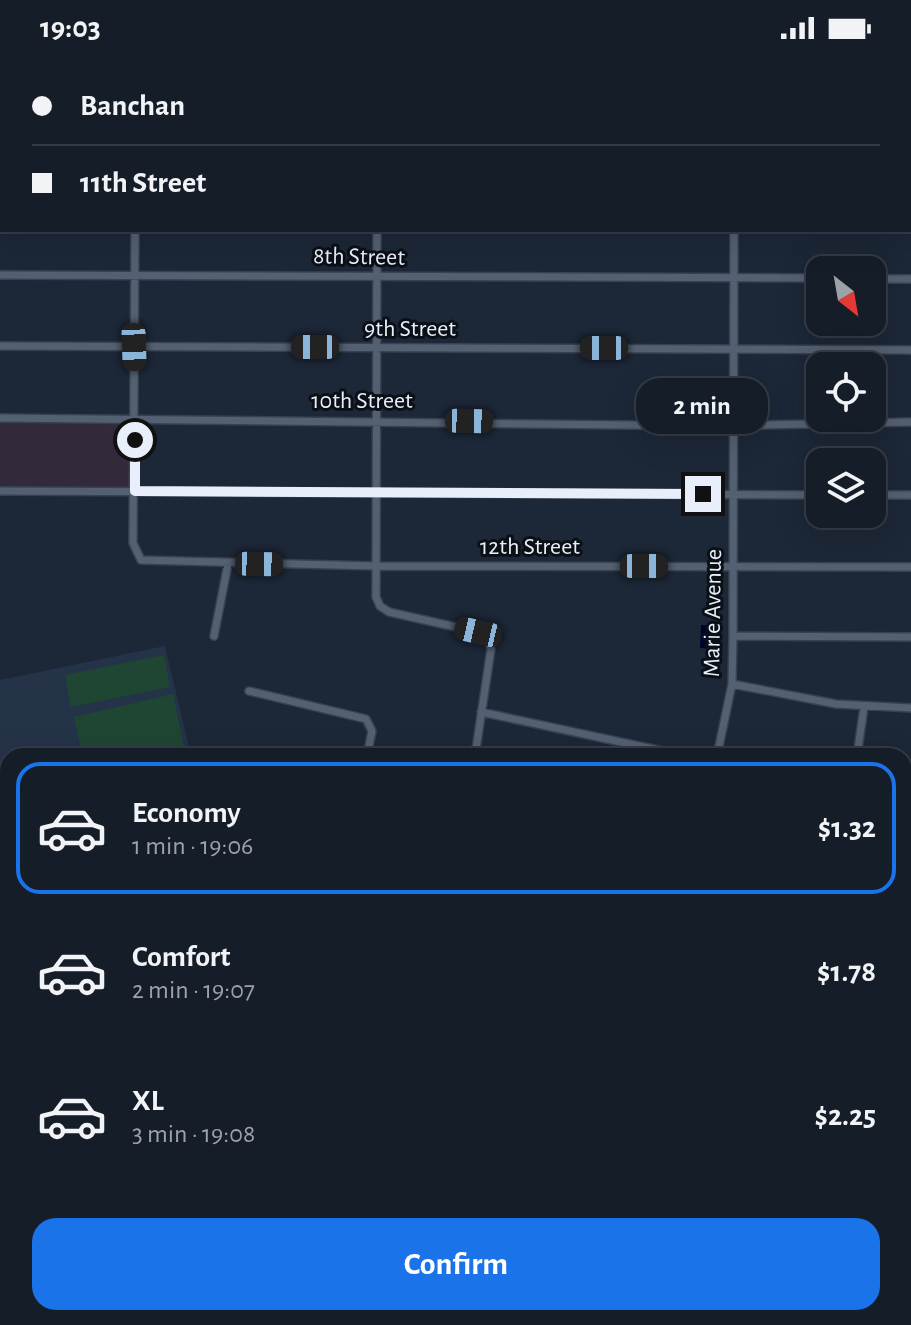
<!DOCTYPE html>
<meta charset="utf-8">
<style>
body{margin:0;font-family:"Alegreya Sans",sans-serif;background:#1e2631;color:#f1f3f6;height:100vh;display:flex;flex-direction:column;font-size:30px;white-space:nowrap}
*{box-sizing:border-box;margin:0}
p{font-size:26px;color:#9da2a8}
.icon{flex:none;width:44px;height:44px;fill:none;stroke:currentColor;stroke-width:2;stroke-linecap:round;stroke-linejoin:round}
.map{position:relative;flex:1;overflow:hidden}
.details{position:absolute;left:0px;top:692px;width:912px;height:578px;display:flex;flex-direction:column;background:#151d29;border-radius:24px 24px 0 0;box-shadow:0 8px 32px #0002,0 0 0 2px #343b46}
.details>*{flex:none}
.top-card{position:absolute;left:0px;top:0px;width:912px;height:176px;box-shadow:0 8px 32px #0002,0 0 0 2px #343b46;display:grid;align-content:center;height:176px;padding:0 32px;background:#151d29}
.needle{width:52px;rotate:149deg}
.buttons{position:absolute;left:806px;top:200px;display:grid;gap:16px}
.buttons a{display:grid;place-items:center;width:80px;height:80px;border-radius:16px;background:#151d29;box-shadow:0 8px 32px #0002,0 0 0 2px #343b46;font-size:40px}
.end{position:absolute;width:36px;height:36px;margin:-18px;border:10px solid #e8effa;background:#111;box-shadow:0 0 0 4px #111}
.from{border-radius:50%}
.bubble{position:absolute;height:56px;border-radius:24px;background:#151d29;box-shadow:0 8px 32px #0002,0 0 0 2px #343b46;font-size:26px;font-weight:600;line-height:56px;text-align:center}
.car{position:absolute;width:24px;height:48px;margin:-24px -12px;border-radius:10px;box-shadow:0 0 6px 2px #0007;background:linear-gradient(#222 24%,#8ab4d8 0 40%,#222 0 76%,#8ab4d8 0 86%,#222 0)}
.top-card b{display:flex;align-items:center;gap:28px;height:76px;font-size:30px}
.top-card b+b{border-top:2px solid #343b46}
.top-card i{width:20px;height:20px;background:#f1f3f6}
ul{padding:14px 0 0;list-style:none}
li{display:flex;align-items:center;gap:24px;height:132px;margin:0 16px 12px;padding:0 16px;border:4px solid transparent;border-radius:24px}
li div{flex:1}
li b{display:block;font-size:30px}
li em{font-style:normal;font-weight:600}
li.current{border-color:#1a73e8}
li>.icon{width:72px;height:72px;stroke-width:1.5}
.button{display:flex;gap:16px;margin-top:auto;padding:16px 32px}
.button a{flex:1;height:92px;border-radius:24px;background:#1a73e8;color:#fff;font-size:32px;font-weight:600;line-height:92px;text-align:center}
.status{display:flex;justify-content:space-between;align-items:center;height:56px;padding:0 40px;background:#151d29;direction:ltr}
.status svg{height:22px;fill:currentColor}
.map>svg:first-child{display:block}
</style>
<div class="status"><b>19:03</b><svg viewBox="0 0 49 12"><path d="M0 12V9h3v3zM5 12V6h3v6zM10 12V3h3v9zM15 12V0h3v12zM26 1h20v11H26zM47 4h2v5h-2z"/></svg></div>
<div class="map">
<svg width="911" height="1269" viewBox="0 0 911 1269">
<rect width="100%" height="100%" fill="#1c2737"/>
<!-- commercial -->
<path fill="#322a3a" d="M0,362L139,363L137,434H0Z"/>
<!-- built -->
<path fill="#243348" d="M165,590L191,700H8V790L0,787V624Z"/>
<!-- green -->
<path fill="#1e4633" d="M743,0H911V39L910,2Z
M164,599L170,631L71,651L65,619Z
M173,638L186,700H82L74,661Z"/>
<!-- water -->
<path fill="#000332" d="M701,569L717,570L716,593L700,592Z"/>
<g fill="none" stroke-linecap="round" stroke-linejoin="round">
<defs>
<path id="minor" d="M377,0V2
M0,2H70
M134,2V0
M732,2V0
M739,2V0
M910,43H911
M0,75H2
M910,79H911
M0,147L2,148
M910,151H911
M135,174L133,487L141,504L376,510L911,511
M377,174L376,541L380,550L389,556L478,576L488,583L491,593L475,700
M0,219L820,222
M872,223H911
M0,290L911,294
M0,362L720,370L911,366
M0,435L820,439
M872,439H911
M214,580L228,508
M733,580L911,581
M732,628L836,648L911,652
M249,635L366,663L372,675L367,700
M481,656L686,700
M717,700L732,628L733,580L734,174
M857,700L864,651
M0,817L8,810
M904,820L911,822
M908,853L911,854
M904,903L911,905
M904,950L911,952
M0,968L8,965
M904,995L911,985
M0,1062H8
M0,1126L8,1132
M0,1160L8,1165
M0,1214L8,1210
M904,1220L911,1206
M153,1262L164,1269
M197,1262L208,1269
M449,1262L451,1269
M541,1266L561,1262
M64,1269L68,1262
M271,1269L274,1262
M747,1269L750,1262
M879,1269L883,1262"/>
</defs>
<!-- minor casing -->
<use href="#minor" stroke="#38414e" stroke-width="10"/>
<!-- minor -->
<use href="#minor" stroke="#536072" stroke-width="7"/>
</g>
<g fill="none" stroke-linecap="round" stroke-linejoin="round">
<!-- route -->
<path stroke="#e8effa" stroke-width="10" d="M135,384V435L703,438"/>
</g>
<g text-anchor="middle" stroke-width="6" stroke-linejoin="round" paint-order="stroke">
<!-- street labels -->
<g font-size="24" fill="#e8effa" stroke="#0b1017">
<text transform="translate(359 200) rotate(1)" y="8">8th Street</text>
<text x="410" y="280">9th Street</text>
<text x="362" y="352">10th Street</text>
<text x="530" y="498">12th Street</text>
<text transform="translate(712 557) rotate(-89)" y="8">Marie Avenue</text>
</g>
</g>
</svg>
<div class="buttons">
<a><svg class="needle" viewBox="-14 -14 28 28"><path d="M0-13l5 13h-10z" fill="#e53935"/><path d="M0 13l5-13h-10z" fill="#9da2a8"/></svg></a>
<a><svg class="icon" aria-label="locate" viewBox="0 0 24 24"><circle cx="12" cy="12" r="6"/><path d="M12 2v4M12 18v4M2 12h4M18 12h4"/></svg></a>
<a><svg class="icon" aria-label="layers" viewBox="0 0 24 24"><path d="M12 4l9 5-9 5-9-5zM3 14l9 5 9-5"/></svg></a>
</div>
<i class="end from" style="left:135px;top:384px"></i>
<i class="end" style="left:703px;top:438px"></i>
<div class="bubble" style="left:636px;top:322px;width:132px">2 min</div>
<i class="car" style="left:134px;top:291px;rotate:178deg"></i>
<i class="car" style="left:315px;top:291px;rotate:270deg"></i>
<i class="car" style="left:604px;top:292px;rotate:270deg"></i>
<i class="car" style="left:469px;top:365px;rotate:91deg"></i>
<i class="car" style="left:259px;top:508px;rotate:91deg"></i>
<i class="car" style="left:644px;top:510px;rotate:90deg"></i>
<i class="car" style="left:478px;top:576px;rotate:283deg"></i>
<div class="top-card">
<b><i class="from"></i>Banchan</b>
<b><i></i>11th Street</b>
</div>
<section class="details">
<ul>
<li class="current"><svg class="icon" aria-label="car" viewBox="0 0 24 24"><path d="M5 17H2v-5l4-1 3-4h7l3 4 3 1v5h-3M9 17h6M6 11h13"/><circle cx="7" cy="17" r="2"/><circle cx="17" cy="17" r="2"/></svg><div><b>Economy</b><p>1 min · 19:06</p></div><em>$1.32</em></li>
<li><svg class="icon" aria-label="car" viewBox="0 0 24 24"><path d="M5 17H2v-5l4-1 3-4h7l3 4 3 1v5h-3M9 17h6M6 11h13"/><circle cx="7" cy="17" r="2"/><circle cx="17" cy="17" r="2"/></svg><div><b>Comfort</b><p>2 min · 19:07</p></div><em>$1.78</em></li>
<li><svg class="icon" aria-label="car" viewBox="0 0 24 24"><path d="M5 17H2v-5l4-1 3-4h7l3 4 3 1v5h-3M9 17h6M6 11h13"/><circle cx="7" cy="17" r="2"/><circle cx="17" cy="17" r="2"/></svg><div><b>XL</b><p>3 min · 19:08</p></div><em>$2.25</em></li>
</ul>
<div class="button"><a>Confirm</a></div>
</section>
</div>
